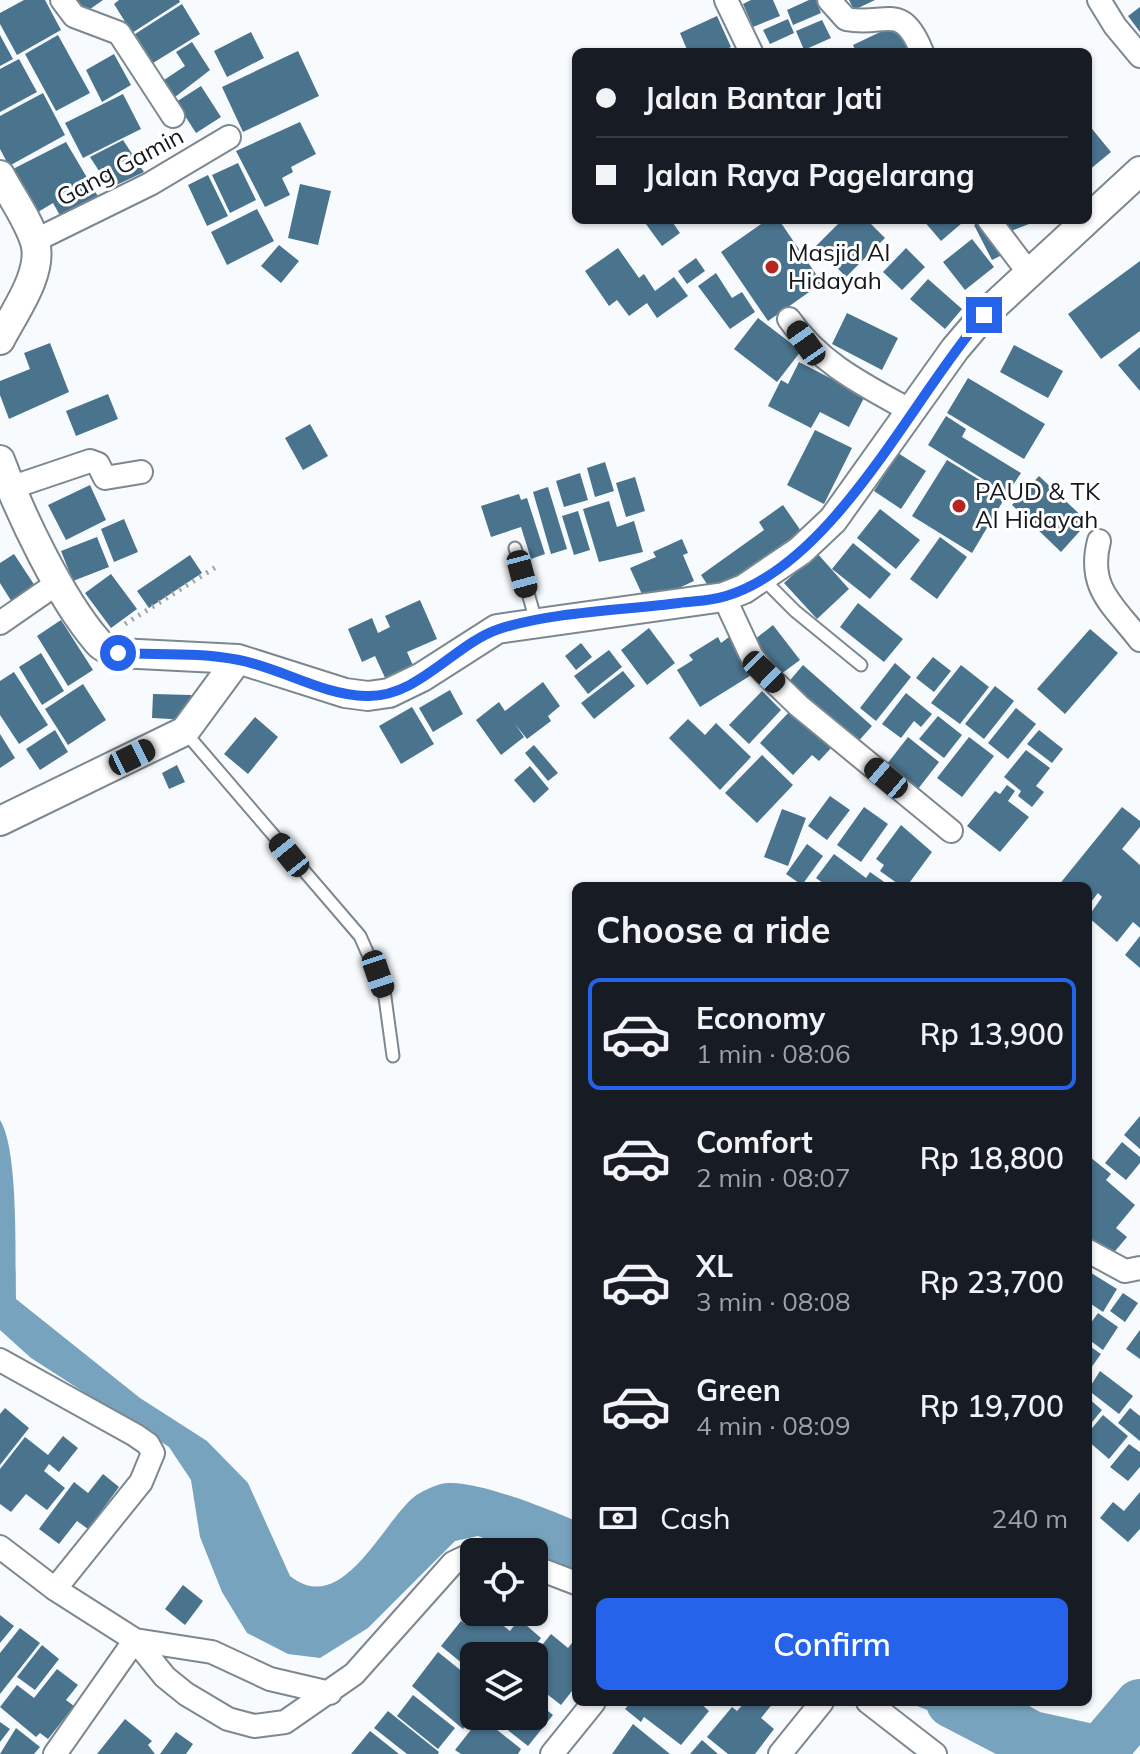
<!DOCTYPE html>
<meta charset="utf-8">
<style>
body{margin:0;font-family:Mulish,sans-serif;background:#20242c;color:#f1f3f6;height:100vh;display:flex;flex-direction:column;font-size:30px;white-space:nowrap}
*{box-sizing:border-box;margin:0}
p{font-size:26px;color:#9ea1a6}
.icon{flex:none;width:44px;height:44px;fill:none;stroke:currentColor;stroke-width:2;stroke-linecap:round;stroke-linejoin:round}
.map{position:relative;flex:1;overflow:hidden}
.side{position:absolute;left:572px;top:882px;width:520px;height:824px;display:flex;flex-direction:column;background:#171b24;border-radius:12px;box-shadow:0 2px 6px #0004}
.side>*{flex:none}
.hud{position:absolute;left:572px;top:48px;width:520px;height:176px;border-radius:12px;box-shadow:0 2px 6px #0004;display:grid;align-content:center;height:176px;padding:0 24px;background:#171b24}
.tools{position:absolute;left:460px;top:1538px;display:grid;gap:16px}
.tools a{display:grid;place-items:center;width:88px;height:88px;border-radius:12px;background:#171b24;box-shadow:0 2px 6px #0004;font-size:40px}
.end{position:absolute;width:36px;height:36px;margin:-18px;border:10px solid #2563eb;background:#fff;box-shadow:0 0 0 4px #fff}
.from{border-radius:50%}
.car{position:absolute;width:24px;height:48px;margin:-24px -12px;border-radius:10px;box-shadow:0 0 6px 2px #0007;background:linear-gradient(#222 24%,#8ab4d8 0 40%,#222 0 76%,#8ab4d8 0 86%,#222 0)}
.hud b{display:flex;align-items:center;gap:28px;height:76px;font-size:30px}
.hud b+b{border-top:2px solid #363941}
.hud i{width:20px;height:20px;background:#f1f3f6}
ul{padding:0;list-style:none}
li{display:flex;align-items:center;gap:24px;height:112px;margin:0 16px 12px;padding:0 8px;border:4px solid transparent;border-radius:12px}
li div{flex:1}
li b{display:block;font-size:30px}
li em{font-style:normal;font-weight:600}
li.current{border-color:#2563eb}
li>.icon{width:72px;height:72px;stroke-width:1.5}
h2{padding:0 24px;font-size:36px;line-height:96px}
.pay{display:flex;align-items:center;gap:20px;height:88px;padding:0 24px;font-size:30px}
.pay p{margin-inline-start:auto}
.cta{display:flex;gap:16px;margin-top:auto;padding:16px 24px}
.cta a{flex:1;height:92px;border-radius:12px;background:#2563eb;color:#fff;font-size:32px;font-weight:600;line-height:92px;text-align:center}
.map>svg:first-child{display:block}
</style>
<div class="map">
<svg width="1140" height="1754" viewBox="0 0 1140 1754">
<rect width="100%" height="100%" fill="#f8fbfd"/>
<!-- water -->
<path fill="#78a3be" d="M0,1120C19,1150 15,1258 16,1299L140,1398L207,1441L248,1483L290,1576C342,1618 382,1523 414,1497C420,1492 433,1486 441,1484C470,1477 548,1509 576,1521V1572L534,1557V1552H521L478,1536L455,1541L368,1628L320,1658L288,1654L247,1633L222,1592L200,1537L191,1480L169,1447L31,1358L0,1330Z
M907,1702H1022L1040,1712L1019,1746Z"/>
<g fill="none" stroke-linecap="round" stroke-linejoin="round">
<!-- river -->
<path stroke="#78a3be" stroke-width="52" d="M952,1702L1010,1732L1100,1752L1140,1705"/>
</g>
<!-- building -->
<path fill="#4a738d" d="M24,0H45L61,30L17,55L0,24V13Z
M74,0H103L83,14Z
M119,0H179L180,2L132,33L114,4Z
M751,0H773L780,16L753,27L743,4Z
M809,0H816L821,13L793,25L787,10Z
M849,0H875L854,10Z
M182,4L200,34L153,63L135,34Z
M1140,7V32L1128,16Z
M717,16L731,47L720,52H688L680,33Z
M788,19L794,33L770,44L763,30Z
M822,20L831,38L804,50L796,31Z
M897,24L909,49L856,52L853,45Z
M251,32L264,58L227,77L214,51Z
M0,35L13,59L0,66Z
M58,35L90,93L56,111L25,54Z
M192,42L210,70L175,97L164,80L185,66L176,52Z
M298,51L319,96L243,132L222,87Z
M114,54L131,85L102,102L86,70Z
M19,59L37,92L0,112V69Z
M201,86L221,117L196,133L176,102Z
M43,93L65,135L9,166L0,149V116Z
M123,94L141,129L83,158L65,123Z
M300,122L316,154L291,167L293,172L282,178L290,195L265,207L236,151Z
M1088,124L1111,152L1088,171Z
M123,140L144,172L110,188L90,157Z
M66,142L99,198L62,219L53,203L38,212L13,169Z
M238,163L256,200L230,213L212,175Z
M208,175L228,216L207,226L188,185Z
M300,184L331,191L318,245L288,238Z
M257,209L274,241L227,265L211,232Z
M643,220H671L680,233L662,246Z
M767,220H779L822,283L768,321L721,252Z
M842,220H867L885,238L846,277L816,246Z
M923,220H959L962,223L941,241Z
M983,220L1002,255L992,260L974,225Z
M1001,220H1027L1029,224L1006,233Z
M972,239L994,267L965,290L943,262Z
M279,245L299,261L281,283L261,266Z
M618,248L639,278L644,274L655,291L674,277L688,296L657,318L647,303L629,316L617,300L609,306L585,271Z
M906,248L925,267L902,290L883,272Z
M696,258L705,271L687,284L678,271Z
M1140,261V331L1101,359L1068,314Z
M716,273L732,298L742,292L755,312L730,329L698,286Z
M928,279L962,309L945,329L910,299Z
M847,313L898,338L882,370L832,344Z
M758,318L801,351L777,382L734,349Z
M50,343L69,392L9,419L0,395V381L30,369L24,353Z
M1014,345L1063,371L1048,398L1000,372Z
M1140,347V391L1118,365Z
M799,362L865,396L849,427L820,412L811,428L768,406L781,380L788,384Z
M968,378L1045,424L1024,459L947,413Z
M108,394L118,419L76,436L66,411Z
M946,416L966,429L962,437L1021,473L1007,494L928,445Z
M310,424L328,456L303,470L285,438Z
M815,430L852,448L824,504L787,485Z
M898,453L926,471L901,509L874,491Z
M947,460L1006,496L972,553L912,516Z
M605,462L614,491L595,497L587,468Z
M580,473L588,500L564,507L556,481Z
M1039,476L1088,522L1061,552L1012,505Z
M635,477L645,511L626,517L616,483Z
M90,485L106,520L66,540L48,505Z
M548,487L567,549L551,554L533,492Z
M519,494L521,500L527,498L545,554L531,559L521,527L491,537L481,506Z
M609,501L617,527L634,521L643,552L599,562L583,509Z
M783,505L801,531L713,593L701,575L764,530L759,522Z
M880,509L920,540L896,569L857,538Z
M578,511L590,550L574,555L562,516Z
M124,519L138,552L114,562L101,529Z
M97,537L109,567L73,581L61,551Z
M940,537L967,557L937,599L910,579Z
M682,539L688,553L683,555L694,581L646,603L630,568L656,557L653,552Z
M853,543L891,574L870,599L832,569Z
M817,553L849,589L817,619L784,583Z
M14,554L39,592L15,607L0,583V563Z
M190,555L202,573L149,608L137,591Z
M111,574L137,609L111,628L85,593Z
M420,600L437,639L407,652L415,670L387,682L375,656L362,662L348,629L372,618L378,633L390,627L385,616Z
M858,603L903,639L884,662L840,627Z
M61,620L93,670L68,686L37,636Z
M773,625L800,660L781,674L754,640Z
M649,628L675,663L647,685L621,650Z
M1090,629L1118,653L1065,714L1037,689Z
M718,637L721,643L729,637L753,674L700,707L677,670L693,660L689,655Z
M581,643L592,657L576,670L565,656Z
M609,650L622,667L588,694L574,676Z
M41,653L64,691L42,705L19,667Z
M933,657L951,671L934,692L916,678Z
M895,663L911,677L876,721L860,708Z
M803,665L872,726L855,745L786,685Z
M961,665L989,687L960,724L931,703Z
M623,671L635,686L594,719L581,703Z
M14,672L48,725L19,744L0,715V681Z
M543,682L560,706L548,716L551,721L527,739L515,724L524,737L501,755L476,720L499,702L505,711Z
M83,684L106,720L68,745L45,709Z
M995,686L1014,701L984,739L965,724Z
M450,690L463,714L433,732L419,708Z
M762,691L781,710L749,744L729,725Z
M906,693L932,714L921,727L914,721L901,738L882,724Z
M153,694L191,695L189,720L152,718Z
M412,707L434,744L401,764L379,726Z
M1016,708L1036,724L1008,759L988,743Z
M790,711L832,747L819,761L812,755L793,775L760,743Z
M938,716L962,735L944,758L919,739Z
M255,717L278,737L248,774L224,754Z
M688,719L705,735L716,723L751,757L720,790L669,738Z
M55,730L68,752L40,770L26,749Z
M1039,730L1063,749L1052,763L1027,744Z
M0,734L15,758L0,768Z
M908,737L939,762L918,789L887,764Z
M969,737L994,756L962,797L937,778Z
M534,745L558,773L548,781L525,753Z
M1026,750L1050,768L1036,786L1044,792L1032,807L1018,796L1021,791L1004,777Z
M762,755L793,785L757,823L725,793Z
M177,765L185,782L169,789L162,773Z
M530,766L549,789L534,803L514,780Z
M1007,785L1015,791L1008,801L1029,817L1000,852L967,826L995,791L1000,794Z
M830,796L850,810L827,840L808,826Z
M864,807L888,824L861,862L837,845Z
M1122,807L1140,821V827L1122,849L1140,865V928L1133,922L1117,942L1088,917L1102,897L1098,893L1088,906V886H1058Z
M782,809L806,818L788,866L764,857Z
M901,825L932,852L907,886H901L880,871L884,865L876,859Z
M807,844L823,856L802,885L786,874Z
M834,854L866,878L870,872L890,886H827L816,878Z
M1140,936V968L1125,955Z
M1140,1116V1149L1124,1135Z
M1122,1142L1140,1157V1163L1126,1180L1105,1163Z
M1090,1157L1111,1174L1106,1180L1135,1205L1116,1228L1127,1237L1110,1257L1088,1243Z
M1088,1271L1117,1289L1103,1312L1088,1302Z
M1123,1293L1138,1303L1125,1322L1110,1311Z
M1098,1313L1118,1327L1103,1350L1088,1339V1327Z
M1140,1330V1359L1126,1349Z
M1088,1345L1101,1354L1088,1372Z
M1100,1371L1133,1396L1119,1414L1088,1390Z
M1088,1398L1102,1410L1088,1427Z
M5,1408L29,1428L0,1465V1414Z
M1130,1408L1140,1416V1441L1118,1423Z
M1103,1415L1128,1436L1109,1459L1088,1441V1433Z
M63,1436L78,1448L59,1472L49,1464L44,1471L65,1488L47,1510L26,1494L11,1512L0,1504V1469L25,1437L48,1455Z
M1129,1444L1140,1452V1467L1128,1481L1110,1467Z
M103,1474L119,1487L88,1529L77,1521L59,1544L39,1529L74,1482L88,1493Z
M1140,1492V1529L1128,1542L1100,1518L1113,1502L1124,1511Z
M183,1585L203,1601L185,1625L165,1609Z
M475,1612H486L510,1631L519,1619L541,1638L527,1656H474V1673L441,1646L461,1621L465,1624Z
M0,1615L14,1626L0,1643Z
M20,1628L40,1643L0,1694V1653Z
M551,1634L568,1648L576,1638V1686L561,1705L534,1684V1655Z
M42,1645L59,1659L35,1690L17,1677Z
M438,1652L474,1681V1701L467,1709L474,1716L463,1729L412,1686Z
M57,1669L78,1685L66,1700L74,1706L48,1739L40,1733L36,1737L0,1707L17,1685L34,1698Z
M413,1695L455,1728L438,1749L397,1716Z
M534,1700L553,1715L528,1746L490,1716H534Z
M631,1702H699L709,1711L681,1745L644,1717L641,1722L625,1709Z
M745,1702H774L761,1718L774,1729L755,1754H728L707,1737L732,1707L737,1711Z
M388,1711L439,1752L438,1754H407L374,1728Z
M481,1717L521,1749L518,1754H461L455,1750Z
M125,1719L152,1741L148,1745L155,1754H97Z
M0,1722L10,1729L0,1742Z
M633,1724L670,1754H612Z
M16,1728L40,1747L34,1754H0Z
M370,1731L399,1754H351Z
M176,1732L193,1744L186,1754H160Z
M702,1740L718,1754H690Z"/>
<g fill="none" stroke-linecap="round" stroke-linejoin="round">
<defs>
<path id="service" d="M515,548L536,621
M762,578L795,611L861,665
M185,732L360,936L384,990L393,1056"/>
<path id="minor" d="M62,0L74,16L119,33L173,116
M726,0L751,52
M829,0L846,19C886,27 901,0 922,52
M1099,0L1115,26L1140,56
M989,220L1029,273
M34,241L150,184L229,137
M789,319C820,364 864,385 911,411
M10,488L90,461L98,464L105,478L141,472
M1099,541C1087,588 1113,605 1140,640
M724,597L751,655L764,672L799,706L951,831
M0,623L59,582
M1088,1251L1125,1271L1140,1268
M0,1360L135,1435L148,1444L153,1453L141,1482L55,1589
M0,1547L55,1589L135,1640L165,1677L186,1694L228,1719L254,1726L285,1722L354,1674L453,1563L474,1553
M534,1567L576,1583
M135,1640L212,1652L270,1679L330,1693
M868,1702L935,1754
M55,1754L135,1640
M552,1754L594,1702
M780,1754L822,1702"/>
<path id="tertiary" d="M0,175C11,196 28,219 35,242C44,273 13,314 0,340
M1088,219L1140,171
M0,460C20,514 60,598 97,641C102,648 110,650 118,653L238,659L345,693L368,696L389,693L422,677L497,629L724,597L744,589L800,551L833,520L955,349L984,315L1087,220
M0,821L185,731L238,659"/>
</defs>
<!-- service casing -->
<use href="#service" stroke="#7c8890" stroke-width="15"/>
<!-- minor casing -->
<use href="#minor" stroke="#7c8890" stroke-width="26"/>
<!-- tertiary casing -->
<use href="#tertiary" stroke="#7c8890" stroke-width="32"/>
<!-- path -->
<path stroke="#a1a4a7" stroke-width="5" stroke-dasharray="2 6" stroke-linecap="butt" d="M125,624L216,567"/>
<!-- service -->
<use href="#service" stroke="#fff" stroke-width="11"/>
<!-- minor -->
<use href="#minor" stroke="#fff" stroke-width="22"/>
<!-- tertiary -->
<use href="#tertiary" stroke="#fff" stroke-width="28"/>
</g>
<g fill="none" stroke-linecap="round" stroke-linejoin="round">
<!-- route -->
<path stroke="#2563eb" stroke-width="10" d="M118,653C157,655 200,652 239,660C281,668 322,695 366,696C418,698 454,644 499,629C550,612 624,610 679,603C694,601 711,601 726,596C835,563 912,398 984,315"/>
</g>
<!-- markers -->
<g fill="#b52522" stroke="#fff" stroke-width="3">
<circle cx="772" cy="267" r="8"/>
<circle cx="959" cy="506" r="8"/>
</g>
<g text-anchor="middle" stroke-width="6" stroke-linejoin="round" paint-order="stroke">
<!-- street labels -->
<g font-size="24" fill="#15191d" stroke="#fff">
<text transform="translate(120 167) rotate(-28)" y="8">Gang Gamin</text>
</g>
<!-- poi labels -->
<g font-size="24" fill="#15191d" stroke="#fff" text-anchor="start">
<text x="788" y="261">Masjid Al<tspan x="788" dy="28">Hidayah</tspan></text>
<text x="975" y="500">PAUD &amp; TK<tspan x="975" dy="28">Al Hidayah</tspan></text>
</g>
</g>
</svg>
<div class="tools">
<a><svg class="icon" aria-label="locate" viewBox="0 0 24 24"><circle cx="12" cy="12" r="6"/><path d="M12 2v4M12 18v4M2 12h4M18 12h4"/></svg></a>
<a><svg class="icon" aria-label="layers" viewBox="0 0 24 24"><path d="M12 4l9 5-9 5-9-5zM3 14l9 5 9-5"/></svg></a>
</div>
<i class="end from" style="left:118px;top:653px"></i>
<i class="end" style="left:984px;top:315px"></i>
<i class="car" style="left:806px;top:343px;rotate:325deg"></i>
<i class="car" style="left:522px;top:574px;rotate:165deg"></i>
<i class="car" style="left:764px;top:672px;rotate:134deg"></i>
<i class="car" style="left:132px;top:757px;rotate:64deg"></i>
<i class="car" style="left:886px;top:778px;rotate:310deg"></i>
<i class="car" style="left:289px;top:855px;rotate:321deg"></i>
<i class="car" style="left:378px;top:974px;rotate:161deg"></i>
<div class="hud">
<b><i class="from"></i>Jalan Bantar Jati</b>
<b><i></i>Jalan Raya Pagelarang</b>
</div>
<section class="side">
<h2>Choose a ride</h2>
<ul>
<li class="current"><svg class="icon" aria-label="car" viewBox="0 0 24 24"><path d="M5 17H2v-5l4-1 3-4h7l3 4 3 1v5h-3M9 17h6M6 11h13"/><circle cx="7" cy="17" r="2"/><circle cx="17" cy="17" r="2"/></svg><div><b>Economy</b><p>1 min · 08:06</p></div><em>Rp 13,900</em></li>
<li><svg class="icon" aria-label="car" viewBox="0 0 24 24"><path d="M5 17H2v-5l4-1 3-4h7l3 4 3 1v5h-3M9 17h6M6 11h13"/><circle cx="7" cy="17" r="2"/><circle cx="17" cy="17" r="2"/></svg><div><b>Comfort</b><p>2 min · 08:07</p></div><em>Rp 18,800</em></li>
<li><svg class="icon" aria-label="car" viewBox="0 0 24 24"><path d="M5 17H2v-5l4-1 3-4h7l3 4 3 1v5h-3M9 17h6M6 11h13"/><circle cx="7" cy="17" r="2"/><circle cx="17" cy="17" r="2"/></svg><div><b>XL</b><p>3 min · 08:08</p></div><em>Rp 23,700</em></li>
<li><svg class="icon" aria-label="car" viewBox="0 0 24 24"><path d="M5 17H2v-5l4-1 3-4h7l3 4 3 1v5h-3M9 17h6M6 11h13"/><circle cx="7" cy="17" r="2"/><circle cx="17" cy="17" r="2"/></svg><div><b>Green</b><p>4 min · 08:09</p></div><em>Rp 19,700</em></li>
</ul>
<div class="pay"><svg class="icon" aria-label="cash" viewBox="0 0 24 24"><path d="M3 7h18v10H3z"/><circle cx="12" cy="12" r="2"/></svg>Cash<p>240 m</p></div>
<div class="cta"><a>Confirm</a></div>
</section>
</div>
